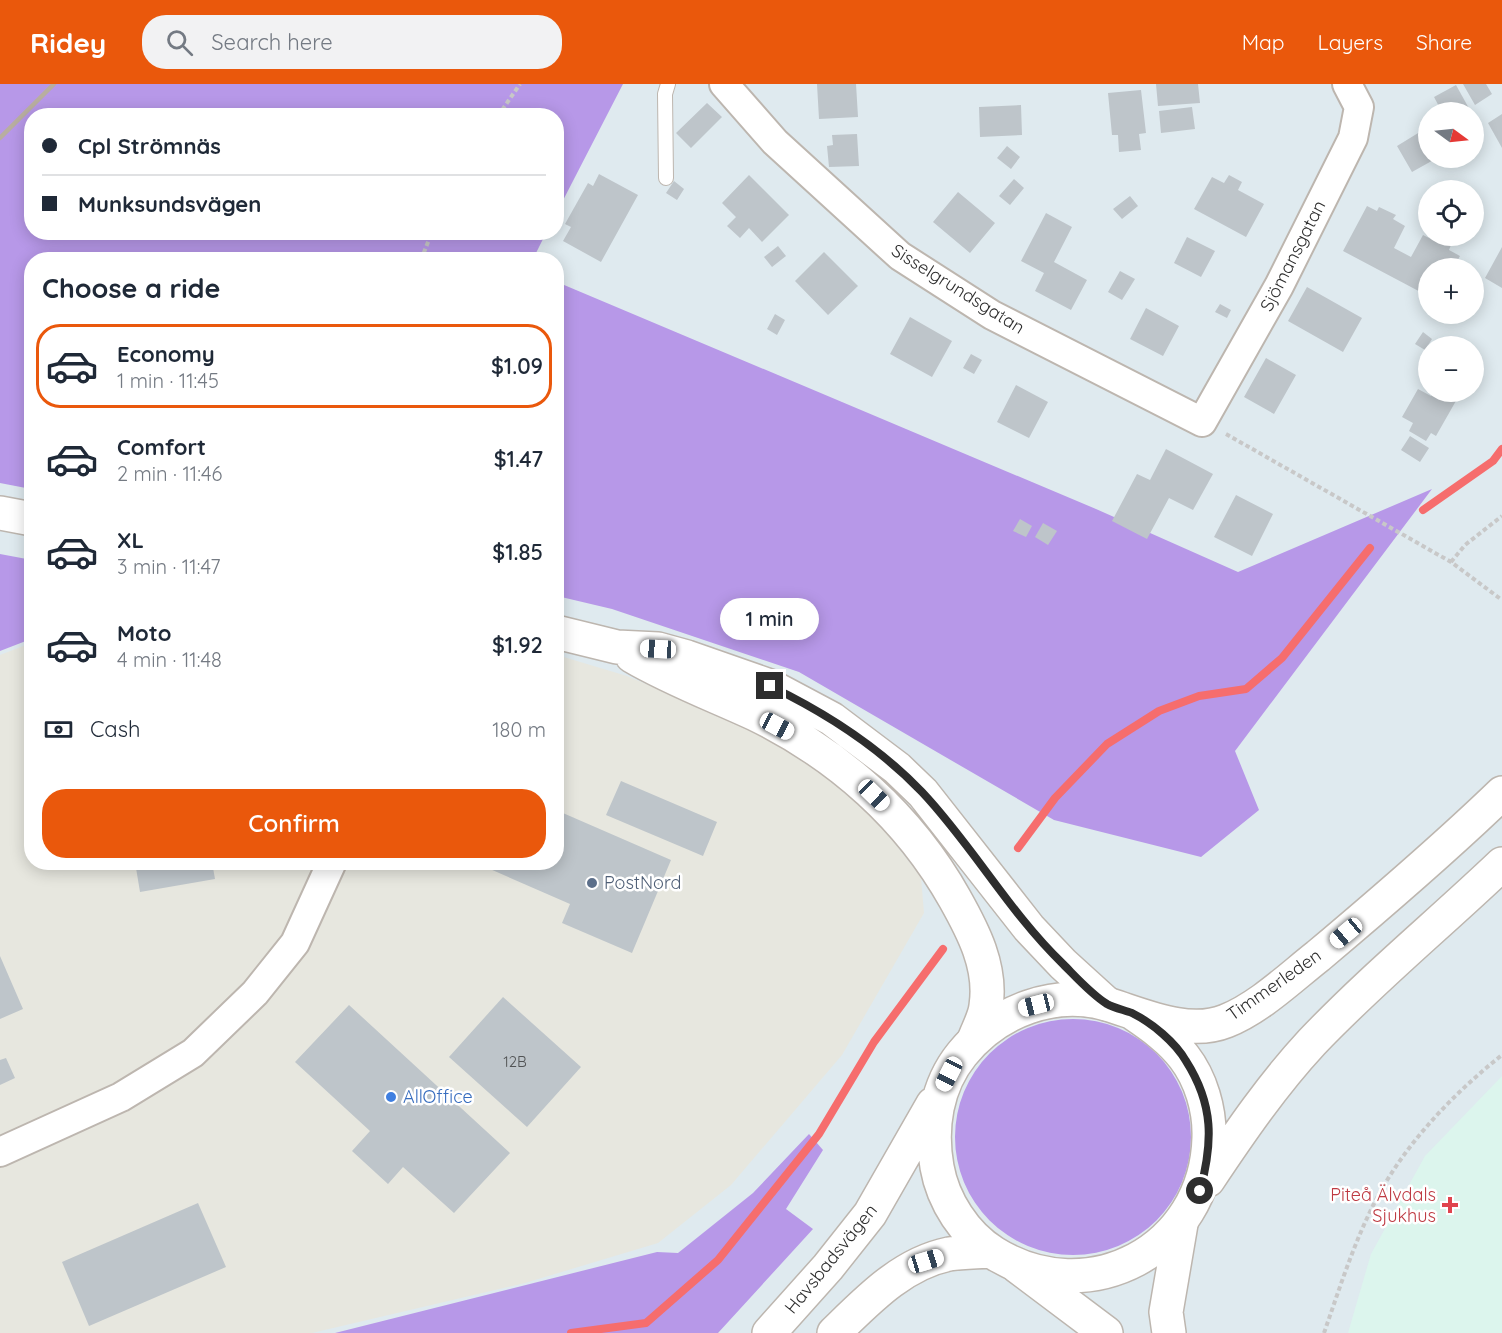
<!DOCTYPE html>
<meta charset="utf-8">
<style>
body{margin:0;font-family:Quicksand,sans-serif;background:#f2f2f3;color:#1f2937;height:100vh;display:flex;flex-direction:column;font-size:22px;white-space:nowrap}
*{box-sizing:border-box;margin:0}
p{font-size:20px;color:#747a83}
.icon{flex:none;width:33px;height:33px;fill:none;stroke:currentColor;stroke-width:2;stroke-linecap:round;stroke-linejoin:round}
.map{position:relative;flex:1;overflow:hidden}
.sheet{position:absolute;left:24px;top:168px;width:540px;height:618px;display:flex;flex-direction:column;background:#fff;border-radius:24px;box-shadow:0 3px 15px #0003}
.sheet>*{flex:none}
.banner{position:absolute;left:24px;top:24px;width:540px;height:132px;border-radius:24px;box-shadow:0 3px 15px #0003;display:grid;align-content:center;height:132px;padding:0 18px;background:#fff}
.needle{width:39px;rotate:105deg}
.buttons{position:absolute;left:1418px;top:18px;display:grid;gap:12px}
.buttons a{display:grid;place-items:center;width:66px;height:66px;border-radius:50%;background:#fff;box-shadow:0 3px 15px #0003;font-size:30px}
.end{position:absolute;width:27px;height:27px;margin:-14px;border:8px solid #2d2d2d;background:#fff;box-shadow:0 0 0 3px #fff}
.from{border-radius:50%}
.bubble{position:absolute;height:42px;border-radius:21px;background:#fff;box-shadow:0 3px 15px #0003;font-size:20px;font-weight:600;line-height:42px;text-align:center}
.car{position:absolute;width:18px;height:36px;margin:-18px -9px;border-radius:8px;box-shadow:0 0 4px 2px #0007;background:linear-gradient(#fff 24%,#345 0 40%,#fff 0 76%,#345 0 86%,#fff 0)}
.banner b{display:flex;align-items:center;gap:21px;height:57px;font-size:22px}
.banner b+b{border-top:2px solid #e0e1e3}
.banner i{width:15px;height:15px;background:#1f2937}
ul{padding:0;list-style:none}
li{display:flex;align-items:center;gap:18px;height:84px;margin:0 12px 9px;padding:0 6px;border:3px solid transparent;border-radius:24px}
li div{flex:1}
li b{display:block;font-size:22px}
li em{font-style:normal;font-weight:600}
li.on{border-color:#ea580c}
li>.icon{width:54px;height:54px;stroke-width:1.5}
h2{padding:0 18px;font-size:27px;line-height:72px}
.pay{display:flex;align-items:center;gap:15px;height:66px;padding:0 18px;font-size:22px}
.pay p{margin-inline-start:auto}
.button{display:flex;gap:12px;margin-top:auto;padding:12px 18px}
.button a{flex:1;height:69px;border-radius:24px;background:#ea580c;color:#fff;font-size:24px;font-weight:600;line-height:69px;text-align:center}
header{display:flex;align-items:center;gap:36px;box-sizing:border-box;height:84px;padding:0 30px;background:#ea580c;color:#fff}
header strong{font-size:28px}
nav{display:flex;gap:33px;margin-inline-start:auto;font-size:21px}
.search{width:420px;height:54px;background:#f2f2f3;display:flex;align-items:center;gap:15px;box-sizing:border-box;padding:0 21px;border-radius:24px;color:#747a83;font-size:22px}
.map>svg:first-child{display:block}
</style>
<header>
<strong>Ridey</strong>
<div class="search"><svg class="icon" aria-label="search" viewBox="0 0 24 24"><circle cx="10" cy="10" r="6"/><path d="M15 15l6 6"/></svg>Search here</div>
<nav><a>Map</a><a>Layers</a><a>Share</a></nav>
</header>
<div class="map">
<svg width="1502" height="1249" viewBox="0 0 1502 1249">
<rect width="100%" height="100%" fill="#dfeaef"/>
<!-- industrial -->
<path fill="#e7e7df" d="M31,559L32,778H556L557,571L627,592L793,662L878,738L921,793L924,829L842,971L731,1101L658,1159L525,1199L312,1249H0V571Z"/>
<!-- medical -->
<path fill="#dcf5ed" d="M1502,992V1249H1348L1371,1170L1425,1072Z"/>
<!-- green -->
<path fill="#b798e8" d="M0,0H623L557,128L556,32H32V148L546,149L533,175L32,176L31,405L0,399Z
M557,198L1096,425L1238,488L1432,405L1235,667L1259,726L1201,773L1054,736L799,588L612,525L557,512Z
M0,470L32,476L31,555L0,567Z
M955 1053a118 118 0 1 1 236 0a118 118 0 1 1-236 0Z
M809,1050L823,1066L786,1125L813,1145L718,1249H335L657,1168L678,1169L753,1109Z"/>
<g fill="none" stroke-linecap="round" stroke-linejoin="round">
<!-- stream -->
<path stroke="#f66d6d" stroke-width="8" d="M1423,426L1493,377L1502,365
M1018,764L1055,714L1107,660L1159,627L1199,612L1246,605L1282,574L1370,464
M571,1249L646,1239L718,1176L819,1050L874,958L943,865"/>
</g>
<!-- building -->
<path fill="#bec5ca" d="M817,0H856L858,33L819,35Z
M1156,0H1198L1200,19L1158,22Z
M1463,0H1486L1492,10L1475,21Z
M1456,1L1471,28H1456L1454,24L1442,28L1434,13Z
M1141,6L1146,49L1139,50L1141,66L1119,68L1118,51H1112L1108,9Z
M707,19L722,33L691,64L676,49Z
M1021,21L1022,51L980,53L979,23Z
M1192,23L1195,45L1161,49L1159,27Z
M1502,30V64L1488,39Z
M1428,43V74H1437L1412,88L1397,62Z
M857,50L859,82L829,83L827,62L833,61L832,51Z
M1007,62L1020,73L1011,85L997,74Z
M599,90L638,111L601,178L563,157L571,143L565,140L588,99L593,102Z
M749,91L789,131L762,158L749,144L740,154L727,142L736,133L722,119Z
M1229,91L1242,98L1238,106L1264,120L1246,153L1194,125L1212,93L1224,99Z
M1014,95L1024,104L1010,121L999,112Z
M674,97L684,105L677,116L666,109Z
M958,108L995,139L970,169L933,138Z
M1130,112L1138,122L1122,135L1113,125Z
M1367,122L1377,127L1379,123L1396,131L1393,135L1405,142L1394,164L1411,173L1423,151L1435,157L1437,153L1451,161L1449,166L1460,172L1453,184H1428V212L1343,167Z
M1046,129L1072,143L1054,178L1087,196L1071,226L1035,207L1044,189L1021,177Z
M1187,153L1215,167L1201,193L1174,179Z
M778,162L786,172L772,183L764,173Z
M1502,163V204L1485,194Z
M824,168L858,202L828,231L795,197Z
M1120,187L1135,195L1122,216L1108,208Z
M1307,203L1362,234L1343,268L1288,237Z
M1220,220L1231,226L1227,234L1215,228Z
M1146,224L1179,242L1163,272L1130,255Z
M775,230L785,236L777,251L767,245Z
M910,233L952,257L932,293L890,270Z
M1423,248L1432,255L1425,266L1415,260Z
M971,270L982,276L974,290L963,284Z
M1266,274L1296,291L1274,330L1244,313Z
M1016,301L1048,318L1029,354L997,338Z
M1418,305L1431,312L1434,308H1461L1436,352L1431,349L1426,357L1409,347L1413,339L1402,333Z
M1410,352L1429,364L1420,378L1401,366Z
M1166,365L1213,390L1193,426L1169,414L1147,455L1112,437L1137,390L1150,396Z
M1236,411L1273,430L1252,472L1214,453Z
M1020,435L1032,442L1026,453L1013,447Z
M1043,439L1057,447L1048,461L1035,453Z
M621,697L717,738L703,772L606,731Z
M556,726L671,776L632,869L562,839L570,820L474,778H556Z
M135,778H212L215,795L140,808Z
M0,872L23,925L0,935Z
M503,913L581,983L527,1043L449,973Z
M349,921L510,1069L454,1129L403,1083L388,1100L352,1067L370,1047L295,978Z
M6,974L15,994L0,1001V976Z
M198,1119L226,1183L89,1242L62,1178Z"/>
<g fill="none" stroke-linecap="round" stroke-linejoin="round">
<defs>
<path id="service" d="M666,94L665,10L668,0"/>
<path id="minor" d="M724,0L775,58L900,172L992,231L1202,338L1279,202L1353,54L1359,23L1347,0
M0,1068L121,1013L193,969L255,909L295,859L332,778"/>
<path id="tertiary" d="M0,429L32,435
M556,548L617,563L658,565L687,573L770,602L832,635L897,684L923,709L1029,844L1063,880L1107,920
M632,572C671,595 714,611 755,630C839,671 909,733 955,815C973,847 992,883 986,922C985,933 978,945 974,956
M1017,1182L1106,1249
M1169,1249L1166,1228L1181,1140"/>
<path id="secondary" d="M1134,930C1153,943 1170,955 1184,973C1201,995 1210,1026 1209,1054C1206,1166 1089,1228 994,1169C965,1151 943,1117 937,1083C930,1044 936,1002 962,970C997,927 1055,904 1110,921C1145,932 1189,952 1226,937C1259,924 1290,894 1318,872C1381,819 1443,766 1502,709
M1208,1096C1240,1048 1273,1000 1312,958C1372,895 1439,840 1502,780
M769,1249L828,1183L870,1130L933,1020
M834,1249C867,1217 901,1180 949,1170C962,1168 977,1168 991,1167"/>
</defs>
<!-- service casing -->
<use href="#service" stroke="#bdb6af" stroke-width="16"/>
<!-- minor casing -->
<use href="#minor" stroke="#bdb6af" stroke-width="32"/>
<!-- tertiary casing -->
<use href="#tertiary" stroke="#bdb6af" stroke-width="36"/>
<!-- secondary casing -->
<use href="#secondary" stroke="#bdb6af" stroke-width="36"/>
<!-- path -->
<path stroke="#c8c8c8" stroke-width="4" stroke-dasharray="4.5 3" stroke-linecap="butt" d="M498,32L520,0
M421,176L432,148
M1226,350L1451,478L1502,516
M1451,478L1465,461L1502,432
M1324,1249C1340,1203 1355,1155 1378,1112C1407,1058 1454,1009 1502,971"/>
<!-- service -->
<use href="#service" stroke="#fff" stroke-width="14"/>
<!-- minor -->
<use href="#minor" stroke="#fff" stroke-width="28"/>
<!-- tertiary -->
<use href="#tertiary" stroke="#fff" stroke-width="33"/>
<!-- secondary -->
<use href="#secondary" stroke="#fff" stroke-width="33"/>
<!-- rail -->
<path stroke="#b8aea0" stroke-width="4.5" d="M0,54L54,0"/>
</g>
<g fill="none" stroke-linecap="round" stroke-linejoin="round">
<!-- route -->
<path stroke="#2d2d2d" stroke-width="8" d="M770,602C826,629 879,663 922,708C973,762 1009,828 1063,880C1076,893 1091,910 1107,920C1114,924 1124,926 1132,929C1152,939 1175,958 1186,977C1214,1021 1213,1058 1200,1107"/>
</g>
<!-- markers -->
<circle fill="#5c6f8a" stroke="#fff" stroke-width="2" cx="592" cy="799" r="6"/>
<circle fill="#3f7fe0" stroke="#fff" stroke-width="2" cx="391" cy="1013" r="6"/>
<path fill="#e0444e" stroke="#fff" stroke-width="2" d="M1447 1112h6v6h6v6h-6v6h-6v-6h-6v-6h6z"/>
<g text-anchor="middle" stroke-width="5" stroke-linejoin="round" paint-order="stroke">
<!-- number labels -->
<g font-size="15" fill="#515354">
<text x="515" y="983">12B</text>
</g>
<!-- street labels -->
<g font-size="18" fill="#2d2d2d" stroke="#fff">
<text transform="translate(1293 172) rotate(-63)" y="6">Sjömansgatan</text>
<text transform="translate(958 205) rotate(32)" y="6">Sisselgrundsgatan</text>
<text transform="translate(1274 901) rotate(-35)" y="6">Timmerleden</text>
<text transform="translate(831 1175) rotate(-51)" y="6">Havsbadsvägen</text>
</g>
<!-- service labels -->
<g font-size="18" fill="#4e5e75" stroke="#fff" text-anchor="start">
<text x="604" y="805">PostNord</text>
</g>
<!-- shop labels -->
<g font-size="18" fill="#366cbe" stroke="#fff" text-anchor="start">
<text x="403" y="1019">AllOffice</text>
</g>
<!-- health labels -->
<g font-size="18" fill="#be3a42" stroke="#fff" text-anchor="end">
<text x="1436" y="1117">Piteå Älvdals<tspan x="1436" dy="21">Sjukhus</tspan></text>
</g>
</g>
</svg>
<div class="buttons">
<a><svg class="needle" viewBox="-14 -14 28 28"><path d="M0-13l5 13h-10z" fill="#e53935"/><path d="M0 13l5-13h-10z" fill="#747a83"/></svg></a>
<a><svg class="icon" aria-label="locate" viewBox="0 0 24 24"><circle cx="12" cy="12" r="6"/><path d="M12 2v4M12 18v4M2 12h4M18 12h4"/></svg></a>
<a>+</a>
<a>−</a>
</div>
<i class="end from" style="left:1200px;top:1107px"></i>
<i class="end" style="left:770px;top:602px"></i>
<div class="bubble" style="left:720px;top:514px;width:99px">1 min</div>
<i class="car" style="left:658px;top:565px;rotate:273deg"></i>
<i class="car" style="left:777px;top:642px;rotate:118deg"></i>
<i class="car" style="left:874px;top:711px;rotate:134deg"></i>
<i class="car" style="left:1346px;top:849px;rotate:230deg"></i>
<i class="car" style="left:1036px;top:921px;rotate:256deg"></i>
<i class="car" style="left:949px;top:990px;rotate:207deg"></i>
<i class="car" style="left:926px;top:1177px;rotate:73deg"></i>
<div class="banner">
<b><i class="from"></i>Cpl Strömnäs</b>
<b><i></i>Munksundsvägen</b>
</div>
<section class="sheet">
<h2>Choose a ride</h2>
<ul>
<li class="on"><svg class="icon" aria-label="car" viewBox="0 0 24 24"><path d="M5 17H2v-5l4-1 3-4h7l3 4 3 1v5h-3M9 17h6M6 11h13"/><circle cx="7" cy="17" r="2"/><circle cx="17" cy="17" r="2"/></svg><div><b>Economy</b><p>1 min · 11:45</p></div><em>$1.09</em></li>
<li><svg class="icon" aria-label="car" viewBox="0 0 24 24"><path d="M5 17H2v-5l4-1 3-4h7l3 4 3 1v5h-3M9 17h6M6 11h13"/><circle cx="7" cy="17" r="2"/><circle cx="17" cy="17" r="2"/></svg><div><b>Comfort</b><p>2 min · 11:46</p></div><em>$1.47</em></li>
<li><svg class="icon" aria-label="car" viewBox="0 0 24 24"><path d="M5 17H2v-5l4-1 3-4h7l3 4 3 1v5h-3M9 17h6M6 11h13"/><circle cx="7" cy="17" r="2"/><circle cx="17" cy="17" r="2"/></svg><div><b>XL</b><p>3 min · 11:47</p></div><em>$1.85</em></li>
<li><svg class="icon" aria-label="car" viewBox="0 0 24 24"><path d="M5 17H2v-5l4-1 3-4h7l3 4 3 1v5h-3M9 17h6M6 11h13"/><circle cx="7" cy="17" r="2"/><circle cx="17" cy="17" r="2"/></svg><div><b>Moto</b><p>4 min · 11:48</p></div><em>$1.92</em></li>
</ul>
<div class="pay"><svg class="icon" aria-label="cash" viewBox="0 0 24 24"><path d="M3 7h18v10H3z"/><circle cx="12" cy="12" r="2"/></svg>Cash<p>180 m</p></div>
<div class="button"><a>Confirm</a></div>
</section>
</div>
